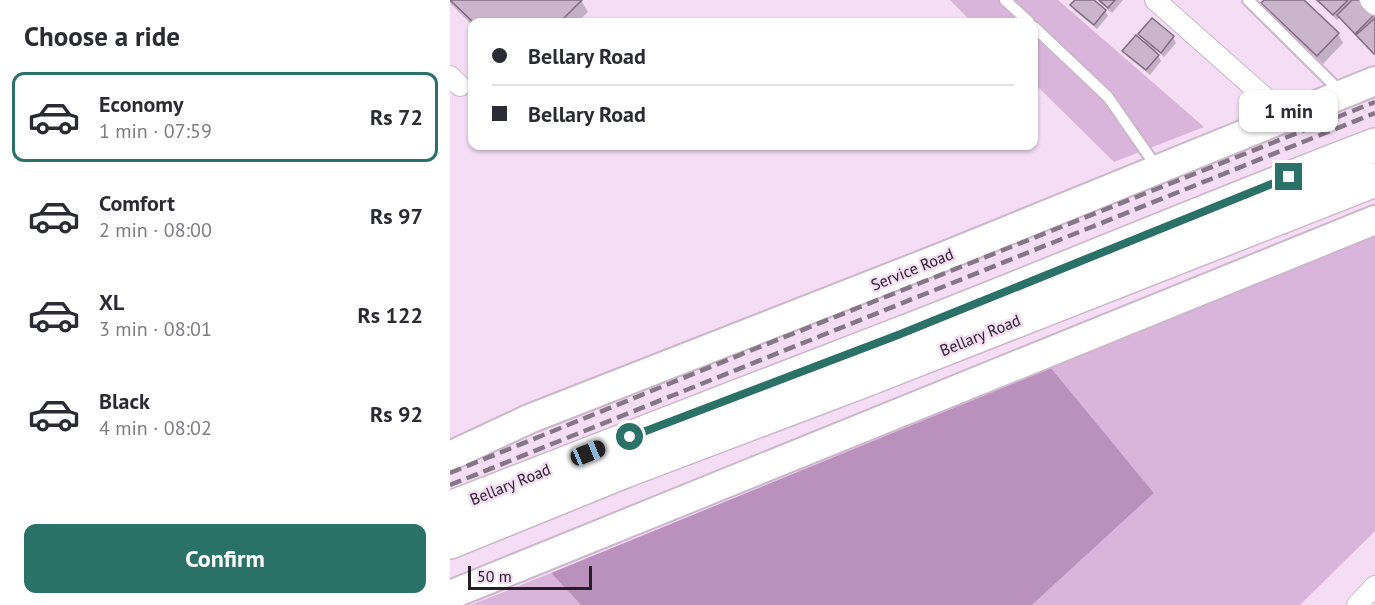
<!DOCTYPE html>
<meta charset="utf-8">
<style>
body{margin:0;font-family:"PT Sans",sans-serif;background:#f7f7f7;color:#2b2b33;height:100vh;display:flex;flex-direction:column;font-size:22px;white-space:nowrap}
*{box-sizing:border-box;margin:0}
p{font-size:20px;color:#7c7c81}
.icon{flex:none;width:33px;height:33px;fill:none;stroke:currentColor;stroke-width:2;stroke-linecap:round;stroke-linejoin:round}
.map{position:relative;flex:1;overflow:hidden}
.sheet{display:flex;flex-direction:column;background:#fff;width:450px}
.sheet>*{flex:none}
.banner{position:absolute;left:18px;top:18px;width:570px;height:132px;border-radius:12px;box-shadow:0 2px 4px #0004;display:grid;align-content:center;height:132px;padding:0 24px;background:#fff}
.scale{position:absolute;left:18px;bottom:15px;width:124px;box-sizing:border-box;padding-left:6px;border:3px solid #261e26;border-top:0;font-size:16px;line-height:21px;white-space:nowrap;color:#261e26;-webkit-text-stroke:4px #f4ddf5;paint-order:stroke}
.end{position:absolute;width:27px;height:27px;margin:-14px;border:8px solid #2a7167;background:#fff;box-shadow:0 0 0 3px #fff}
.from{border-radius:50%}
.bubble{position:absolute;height:42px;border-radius:12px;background:#fff;box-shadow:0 2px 4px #0004;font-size:20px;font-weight:700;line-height:42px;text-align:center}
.car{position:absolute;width:18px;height:36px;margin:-18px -9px;border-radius:8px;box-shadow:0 0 4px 2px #0007;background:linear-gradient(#222 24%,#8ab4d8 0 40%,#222 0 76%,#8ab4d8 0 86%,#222 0)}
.banner b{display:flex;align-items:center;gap:21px;height:57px;font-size:22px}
.banner b+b{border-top:2px solid #e1e1e2}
.banner i{width:15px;height:15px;background:#2b2b33}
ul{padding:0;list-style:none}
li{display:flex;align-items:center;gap:18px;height:90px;margin:0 12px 9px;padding:0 12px;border:3px solid transparent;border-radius:12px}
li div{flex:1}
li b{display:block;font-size:22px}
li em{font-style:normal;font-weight:700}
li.active{border-color:#2a7167}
li>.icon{width:54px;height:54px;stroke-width:1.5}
h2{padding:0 24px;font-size:27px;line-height:72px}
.action{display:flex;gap:12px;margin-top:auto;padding:12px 24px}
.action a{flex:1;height:69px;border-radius:12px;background:#2a7167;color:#fff;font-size:24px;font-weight:700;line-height:69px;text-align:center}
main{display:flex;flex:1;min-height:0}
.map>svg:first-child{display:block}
</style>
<main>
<section class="sheet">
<h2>Choose a ride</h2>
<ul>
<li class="active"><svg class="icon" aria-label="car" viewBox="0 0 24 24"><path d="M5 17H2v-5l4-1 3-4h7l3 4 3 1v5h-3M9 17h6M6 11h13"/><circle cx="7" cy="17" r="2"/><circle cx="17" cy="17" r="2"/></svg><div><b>Economy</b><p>1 min · 07:59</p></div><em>Rs 72</em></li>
<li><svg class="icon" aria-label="car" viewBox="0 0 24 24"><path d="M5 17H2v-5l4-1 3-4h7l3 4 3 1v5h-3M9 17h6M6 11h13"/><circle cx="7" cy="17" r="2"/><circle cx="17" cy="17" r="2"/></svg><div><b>Comfort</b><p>2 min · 08:00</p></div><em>Rs 97</em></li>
<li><svg class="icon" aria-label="car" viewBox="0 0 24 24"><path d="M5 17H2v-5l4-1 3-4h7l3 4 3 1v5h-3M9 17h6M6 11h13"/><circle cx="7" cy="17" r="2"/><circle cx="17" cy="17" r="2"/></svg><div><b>XL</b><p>3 min · 08:01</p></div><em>Rs 122</em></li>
<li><svg class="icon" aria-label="car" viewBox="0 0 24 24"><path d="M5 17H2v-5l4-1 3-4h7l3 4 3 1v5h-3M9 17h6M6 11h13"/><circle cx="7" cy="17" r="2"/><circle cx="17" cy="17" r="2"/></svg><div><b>Black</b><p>4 min · 08:02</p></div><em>Rs 92</em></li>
</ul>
<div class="action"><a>Confirm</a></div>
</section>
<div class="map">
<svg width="925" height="605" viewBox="0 0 925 605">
<rect width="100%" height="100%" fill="#f4ddf5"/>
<!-- green -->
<path fill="#dab5db" d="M500,0H608L754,127L664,162L584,83V22H522Z
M925,235V531L850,605H582L704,493L601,368Z
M101,573L131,605H21Z"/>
<!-- forest -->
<path fill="#ba91bc" d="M601,368L704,493L582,605H131L101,573Z"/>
<!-- shadow -->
<path fill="#0003" d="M0,0H131L138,12L127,22H22V25L0,3Z
M627,0H642L655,11L658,16L647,29L625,11L622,5Z
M647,0H673L662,13Z
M816,0H852L888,34L893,43L873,64L818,12L813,3Z
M866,0H909L925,17V55L890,17L887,20Z
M690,34L723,37L726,43L714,57L705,49L711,61L700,75L677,56L674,51L697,46Z"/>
<!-- building -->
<path fill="#cbb5cc" stroke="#816c81" stroke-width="1.5" d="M0,0H132L110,22H23Z
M625,0H644L656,10L644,25L620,5Z
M649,0H665L658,8Z
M814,0H854L889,33L867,56L811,3Z
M867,0H898L883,15Z
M902,0H911L925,14L905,34L887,15Z
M702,18L724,36L711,53L688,34Z
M925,18V54H924L906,35Z
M686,35L709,55L696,70L672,51Z"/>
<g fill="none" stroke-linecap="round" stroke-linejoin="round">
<defs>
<path id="lane" d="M555,0L579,22
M798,0L892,93
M584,27L658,97L708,169"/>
<path id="street" d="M705,0L837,117
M920,0L925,5
M0,76L10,86
M907,605L925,586"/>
<path id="secondary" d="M0,456L79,419L490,258L925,81
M0,595L925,220"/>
<path id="highway" d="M0,508C149,449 298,393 447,335C607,273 765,206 925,145
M0,542L175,471L418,379L925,180"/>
</defs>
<!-- lane casing -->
<use href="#lane" stroke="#cdb6cd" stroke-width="14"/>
<!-- street casing -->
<use href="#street" stroke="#cdb6cd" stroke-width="22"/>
<!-- secondary casing -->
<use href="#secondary" stroke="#cdb6cd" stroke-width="32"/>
<!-- highway casing -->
<use href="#highway" stroke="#cdb6cd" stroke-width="36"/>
<!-- lane -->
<use href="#lane" stroke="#fff" stroke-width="10"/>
<!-- street -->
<use href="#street" stroke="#fff" stroke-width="20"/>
<!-- secondary -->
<use href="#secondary" stroke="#fff" stroke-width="28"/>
<!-- highway -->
<use href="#highway" stroke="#fff" stroke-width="33"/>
<!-- rail -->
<path stroke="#867786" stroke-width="4.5" stroke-dasharray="12 6" stroke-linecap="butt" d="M0,473L297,352L925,102
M0,485L925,113"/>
</g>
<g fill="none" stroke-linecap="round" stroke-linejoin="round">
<!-- route -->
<path stroke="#2a7167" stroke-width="8" d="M180,437L448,335L839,177"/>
</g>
<g text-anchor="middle" stroke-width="5" stroke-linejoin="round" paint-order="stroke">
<!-- street labels -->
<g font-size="16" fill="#261e26" stroke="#f4ddf5">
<text transform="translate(462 269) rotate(-22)" y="6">Service Road</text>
<text transform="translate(530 335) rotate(-22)" y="6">Bellary Road</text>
<text transform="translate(60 484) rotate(-22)" y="6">Bellary Road</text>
</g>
</g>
</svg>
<div class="scale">50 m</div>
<i class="end from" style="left:180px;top:437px"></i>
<i class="end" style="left:839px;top:177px"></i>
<div class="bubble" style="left:789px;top:90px;width:99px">1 min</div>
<i class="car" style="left:138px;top:453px;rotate:68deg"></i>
<div class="banner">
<b><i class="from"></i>Bellary Road</b>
<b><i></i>Bellary Road</b>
</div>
</div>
</main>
